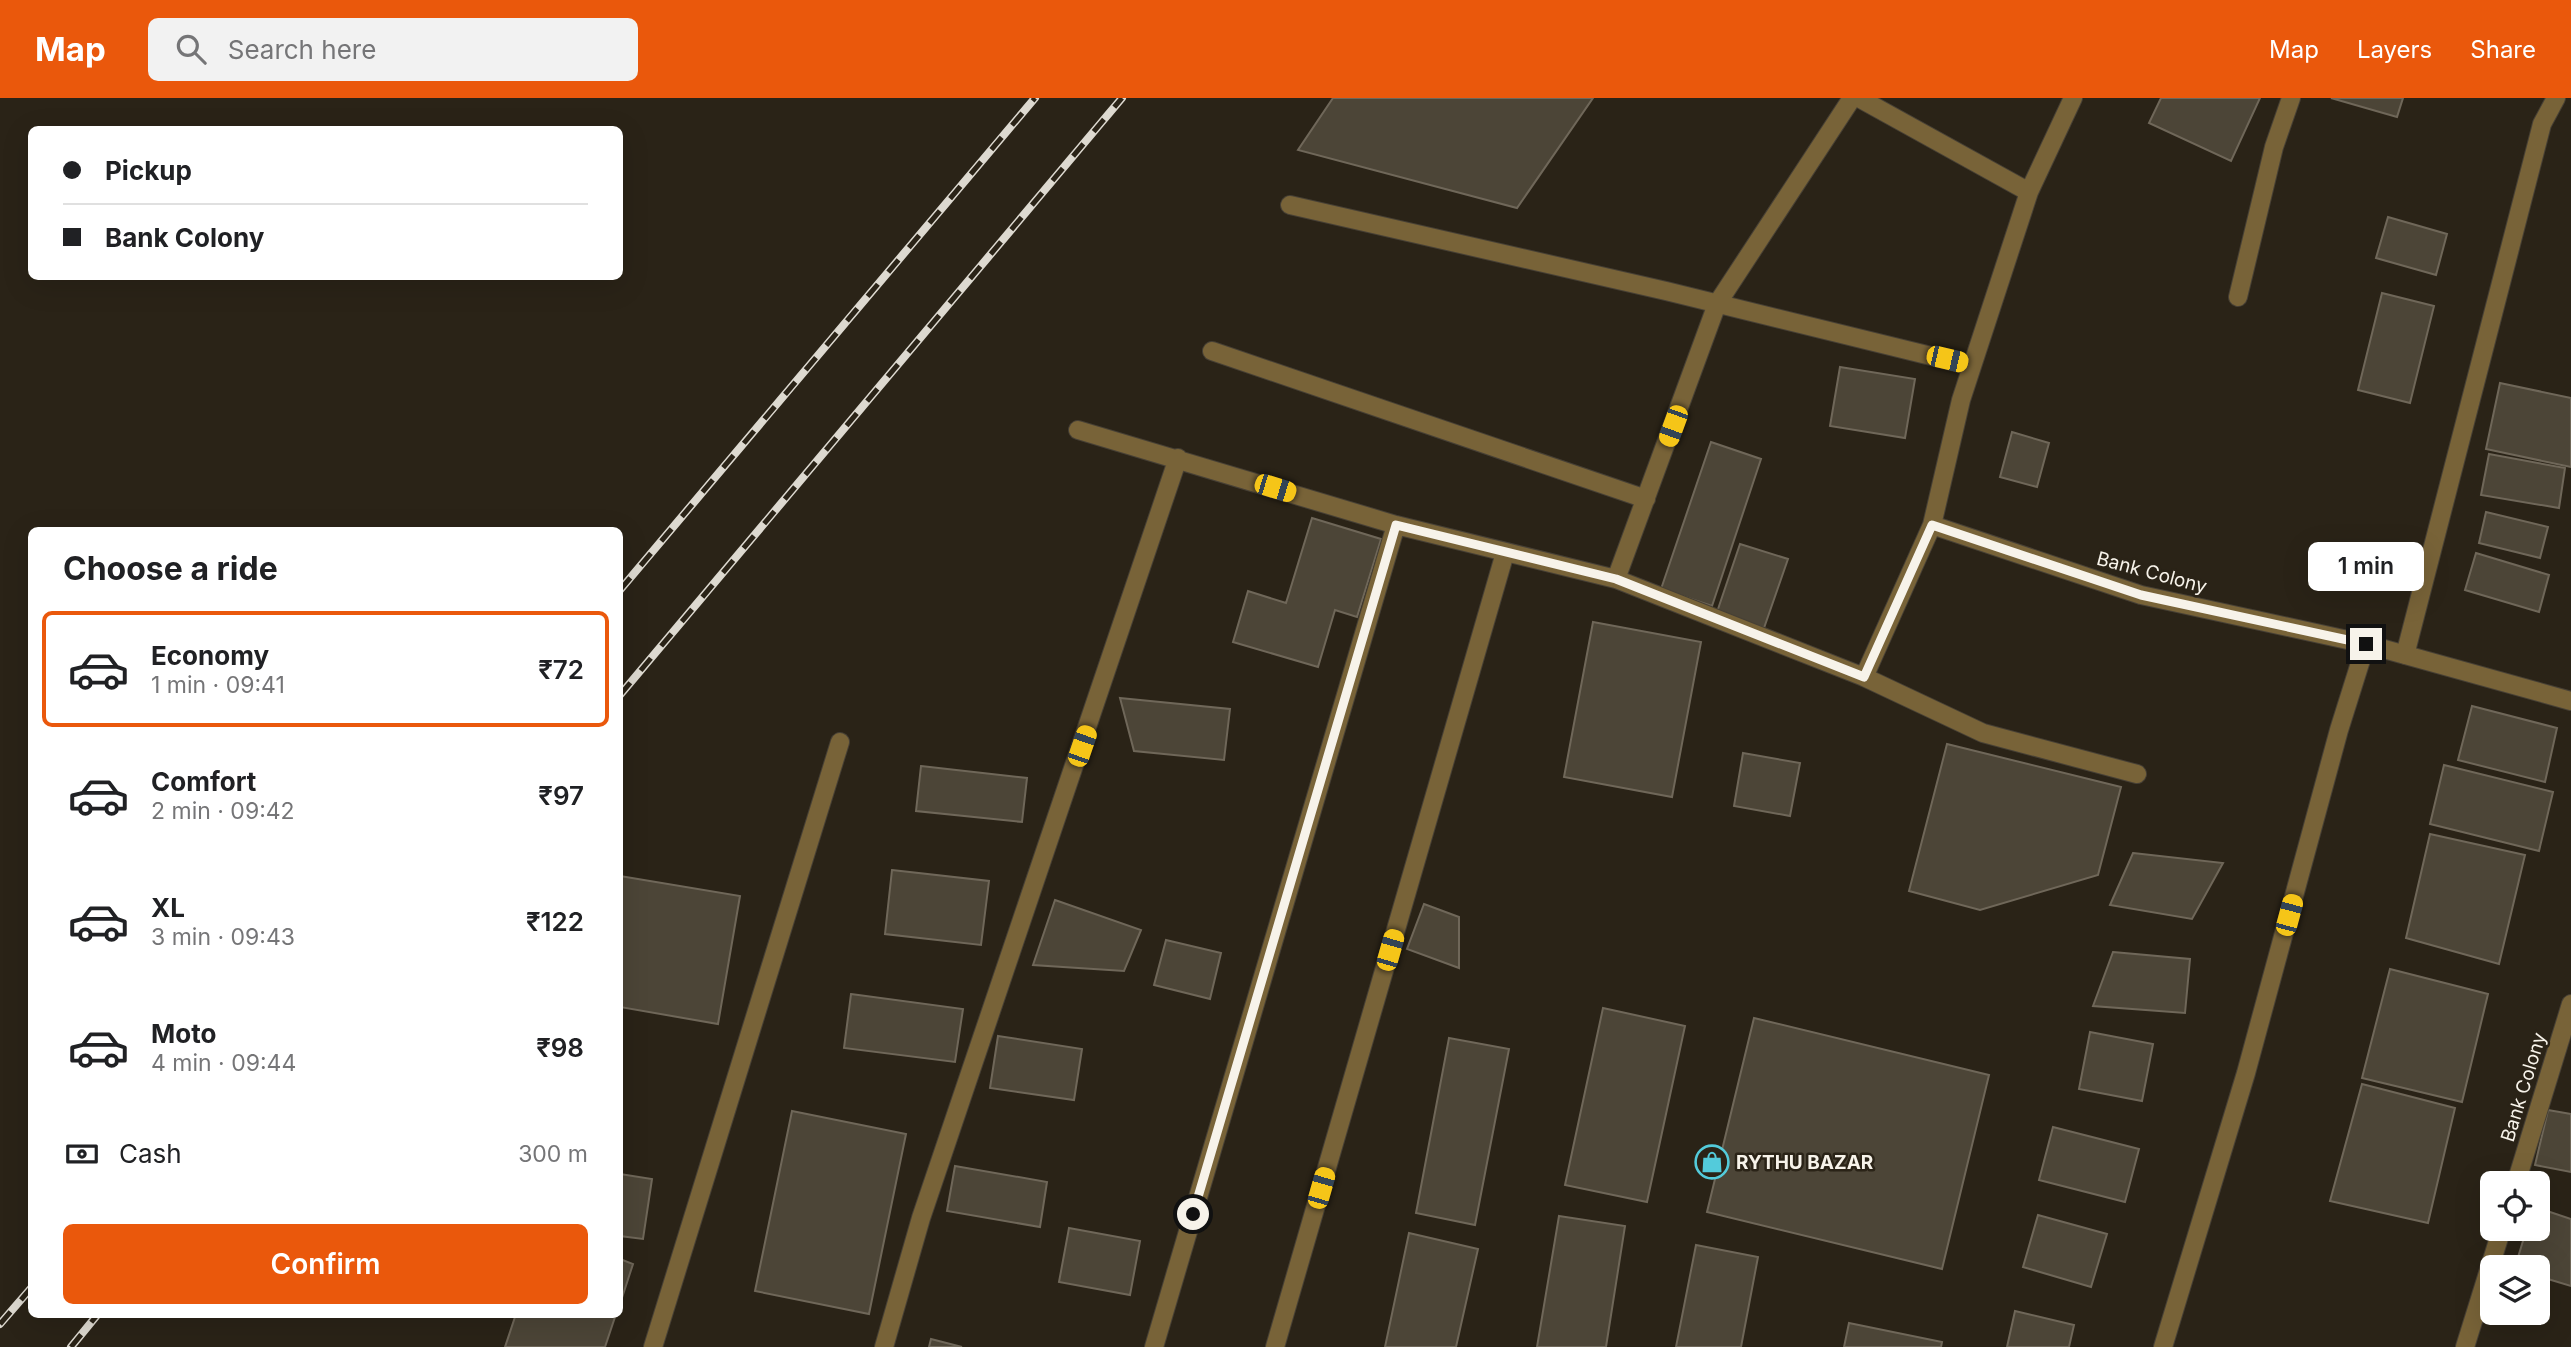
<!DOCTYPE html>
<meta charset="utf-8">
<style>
body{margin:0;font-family:Inter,sans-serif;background:#f2f2f2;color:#202124;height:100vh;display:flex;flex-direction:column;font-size:26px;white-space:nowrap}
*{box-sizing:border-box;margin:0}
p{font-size:23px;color:#757577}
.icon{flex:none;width:38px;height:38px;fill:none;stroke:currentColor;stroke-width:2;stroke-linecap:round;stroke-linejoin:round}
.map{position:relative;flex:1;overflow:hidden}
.side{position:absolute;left:28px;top:429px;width:595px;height:791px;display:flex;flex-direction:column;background:#fff;border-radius:10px;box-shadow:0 7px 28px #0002}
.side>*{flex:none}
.hud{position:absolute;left:28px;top:28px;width:595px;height:154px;border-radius:10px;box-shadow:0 7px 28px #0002;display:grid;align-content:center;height:154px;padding:0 35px;background:#fff}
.buttons{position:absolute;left:2480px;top:1073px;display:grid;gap:14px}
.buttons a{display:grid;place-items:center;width:70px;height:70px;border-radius:10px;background:#fff;box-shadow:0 7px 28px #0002;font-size:35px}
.end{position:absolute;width:32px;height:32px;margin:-16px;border:9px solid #f7f3ea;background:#111;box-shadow:0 0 0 4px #111}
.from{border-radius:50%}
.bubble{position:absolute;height:49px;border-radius:10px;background:#fff;box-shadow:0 7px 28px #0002;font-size:23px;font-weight:600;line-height:49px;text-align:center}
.car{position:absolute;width:21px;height:42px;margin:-21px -10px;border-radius:9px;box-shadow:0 0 5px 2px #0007;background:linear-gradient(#f5c518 24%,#345 0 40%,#f5c518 0 76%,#345 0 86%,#f5c518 0)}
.hud b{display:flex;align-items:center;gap:24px;height:66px;font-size:26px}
.hud b+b{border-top:2px solid #e0e0e0}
.hud i{width:18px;height:18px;background:#202124}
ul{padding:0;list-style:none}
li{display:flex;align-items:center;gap:21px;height:116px;margin:0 14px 10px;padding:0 21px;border:4px solid transparent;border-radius:10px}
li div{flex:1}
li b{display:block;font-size:26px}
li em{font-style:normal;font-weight:600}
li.on{border-color:#ea580c}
li>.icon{width:63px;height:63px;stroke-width:1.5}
h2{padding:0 35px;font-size:32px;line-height:84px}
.pay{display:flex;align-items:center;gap:18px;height:77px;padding:0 35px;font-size:26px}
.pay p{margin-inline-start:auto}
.cta{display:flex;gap:14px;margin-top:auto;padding:14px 35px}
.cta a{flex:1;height:80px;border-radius:10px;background:#ea580c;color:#fff;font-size:28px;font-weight:600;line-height:80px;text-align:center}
header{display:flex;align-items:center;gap:42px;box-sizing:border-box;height:98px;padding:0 35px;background:#ea580c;color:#fff}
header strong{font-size:33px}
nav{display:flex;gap:38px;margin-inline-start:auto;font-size:24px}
.search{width:490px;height:63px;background:#f2f2f2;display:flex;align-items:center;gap:18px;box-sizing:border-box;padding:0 24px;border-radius:10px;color:#757577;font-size:26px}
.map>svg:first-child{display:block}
</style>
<header>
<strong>Map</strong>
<div class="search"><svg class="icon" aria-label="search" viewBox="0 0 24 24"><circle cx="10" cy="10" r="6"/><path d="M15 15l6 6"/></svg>Search here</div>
<nav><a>Map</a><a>Layers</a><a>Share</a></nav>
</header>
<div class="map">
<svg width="2571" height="1249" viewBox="0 0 2571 1249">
<rect width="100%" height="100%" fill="#2a2317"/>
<!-- building -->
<path fill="#4c4537" stroke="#6f6759" stroke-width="2" d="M1333,0H1593L1517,110L1298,52Z
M2161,0H2260L2231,63L2149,25Z
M2331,0H2403L2397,19Z
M2388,119L2447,136L2436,177L2376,160Z
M2382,195L2434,208L2410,305L2358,292Z
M1840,269L1915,281L1905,340L1830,328Z
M2500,285L2571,300V369L2486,351Z
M2012,334L2049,345L2037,389L2000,379Z
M1711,344L1761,361L1712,508L1661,491Z
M2489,356L2565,370L2559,410L2481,397Z
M2486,414L2548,429L2540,460L2479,445Z
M1312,420L1381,441L1357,519L1335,512L1318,569L1233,544L1248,493L1286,505Z
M1740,446L1788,461L1764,530L1717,514Z
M2476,455L2549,477L2539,514L2465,492Z
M1593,524L1701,544L1672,699L1564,679Z
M1120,600L1230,611L1224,662L1134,653Z
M2472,608L2557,630L2545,684L2458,662Z
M1947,646L2121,689L2098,777L1980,812L1909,793Z
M1743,655L1800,665L1790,718L1734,708Z
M2444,667L2553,694L2539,753L2430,726Z
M921,668L1027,680L1022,724L916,713Z
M2430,736L2525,757L2499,866L2406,840Z
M2133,755L2223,765L2192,821L2110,807Z
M892,772L989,783L981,847L885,836Z
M620,778L740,798L718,926L620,909Z
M1055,802L1141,832L1124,873L1033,867Z
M1424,806L1459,819V870L1407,851Z
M1166,842L1221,855L1210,901L1154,887Z
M2113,854L2190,861L2185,915L2093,908Z
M2390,871L2488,896L2462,1004L2362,980Z
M851,896L963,911L955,964L844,950Z
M1603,910L1685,928L1647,1104L1565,1087Z
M1754,920L1989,977L1942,1171L1707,1114Z
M2090,934L2153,946L2142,1003L2079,991Z
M998,938L1082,951L1074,1002L990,990Z
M1449,940L1509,951L1475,1127L1416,1115Z
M2362,986L2455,1010L2428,1125L2330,1103Z
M2548,1012L2571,1016V1074L2535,1067Z
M792,1013L906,1036L869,1216L755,1193Z
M2053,1029L2139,1051L2125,1104L2039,1082Z
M955,1068L1047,1084L1040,1129L947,1113Z
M620,1076L652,1081L643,1141L620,1138Z
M2538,1110L2571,1121V1188L2538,1178V1169H2515L2527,1130H2538Z
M2038,1117L2107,1136L2091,1189L2023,1169Z
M1559,1118L1625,1128L1606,1249H1537Z
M1069,1130L1140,1143L1130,1197L1059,1184Z
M1409,1135L1478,1151L1456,1249H1385Z
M1696,1147L1758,1159L1741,1249H1676Z
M620,1161L633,1166L620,1206Z
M2015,1213L2074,1227L2069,1249H2007Z
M516,1216H616L605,1249H505Z
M1849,1225L1942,1244L1941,1249H1844Z
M931,1241L962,1249H929Z"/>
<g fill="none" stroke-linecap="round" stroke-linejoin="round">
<defs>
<path id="minor" d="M1859,0L2029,94
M1290,107L1666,193L1972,268
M2238,199L2274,49L2291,0
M1212,253L1646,401
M1078,332L1396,427L1616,481L1864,579L1983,635L2137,676
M1932,427L2141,497L2366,546
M1616,481L1717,206L1852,0
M2405,557L2542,26L2556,0
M1864,579L1932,427L1961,302L2029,94L2073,0
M2516,1085L2571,906
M653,1249L840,644
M884,1249L921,1120L1178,360
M1154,1249L1396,427
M1275,1249L1505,455
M2163,1249L2246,975L2339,632L2366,546L2571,603
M2465,1249L2502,1130"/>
</defs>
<!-- minor casing -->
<use href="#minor" stroke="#474035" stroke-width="20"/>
<!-- minor -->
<use href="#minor" stroke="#786338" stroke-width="18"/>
<defs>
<path id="rail" d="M620,492L1035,0
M620,597L1122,0
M0,1226L32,1189
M71,1249L98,1216"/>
</defs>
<!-- rail casing -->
<use href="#rail" stroke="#ddd9d0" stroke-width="8"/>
<!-- rail -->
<use href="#rail" stroke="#2a2317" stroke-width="5" stroke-dasharray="16" stroke-linecap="butt"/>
</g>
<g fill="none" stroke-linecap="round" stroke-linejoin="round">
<!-- route -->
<path stroke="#f7f3ea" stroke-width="9" d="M1193,1116L1396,427L1616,481L1864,579L1932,427L2141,497L2366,546"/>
</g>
<!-- icons -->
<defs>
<symbol id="shop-ring" viewBox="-11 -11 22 22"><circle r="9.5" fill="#2a2317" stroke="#53cbdb" stroke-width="1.5"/><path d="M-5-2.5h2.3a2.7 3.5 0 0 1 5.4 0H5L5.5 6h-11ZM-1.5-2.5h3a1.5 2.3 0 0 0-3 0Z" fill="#53cbdb"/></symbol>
</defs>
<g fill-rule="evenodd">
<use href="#shop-ring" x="1693" y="1045" width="38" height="38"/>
</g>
<g text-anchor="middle" stroke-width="5" stroke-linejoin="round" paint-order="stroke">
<!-- street labels -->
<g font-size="19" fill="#f7f3ea" stroke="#2a2317">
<text transform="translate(2152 474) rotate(15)" y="7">Bank Colony</text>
<text transform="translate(2523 989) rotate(-73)" y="7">Bank Colony</text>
</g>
<!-- poi labels -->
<g font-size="19" font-weight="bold" fill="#f7f3ea" stroke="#2a2317" text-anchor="start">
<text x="1736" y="1071">RYTHU BAZAR</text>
</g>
</g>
</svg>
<div class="buttons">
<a><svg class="icon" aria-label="locate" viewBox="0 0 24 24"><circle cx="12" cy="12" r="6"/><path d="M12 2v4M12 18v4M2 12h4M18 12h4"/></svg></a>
<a><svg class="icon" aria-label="layers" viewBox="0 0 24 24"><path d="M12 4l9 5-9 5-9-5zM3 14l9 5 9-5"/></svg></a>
</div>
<i class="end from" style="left:1193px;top:1116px"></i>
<i class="end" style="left:2366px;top:546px"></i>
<div class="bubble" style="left:2308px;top:444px;width:116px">1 min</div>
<i class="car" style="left:1947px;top:261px;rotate:103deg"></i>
<i class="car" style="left:1673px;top:328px;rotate:200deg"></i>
<i class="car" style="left:1275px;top:390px;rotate:107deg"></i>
<i class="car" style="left:1082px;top:648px;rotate:19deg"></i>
<i class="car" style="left:2289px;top:817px;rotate:15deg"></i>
<i class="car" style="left:1390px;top:852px;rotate:16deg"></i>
<i class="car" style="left:1321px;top:1090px;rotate:16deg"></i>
<div class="hud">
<b><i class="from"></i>Pickup</b>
<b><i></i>Bank Colony</b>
</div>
<section class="side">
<h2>Choose a ride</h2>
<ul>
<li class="on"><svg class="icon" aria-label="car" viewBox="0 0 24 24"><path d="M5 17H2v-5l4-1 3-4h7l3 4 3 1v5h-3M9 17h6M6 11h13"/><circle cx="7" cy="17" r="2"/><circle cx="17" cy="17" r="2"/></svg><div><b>Economy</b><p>1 min · 09:41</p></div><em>₹72</em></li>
<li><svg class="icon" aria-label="car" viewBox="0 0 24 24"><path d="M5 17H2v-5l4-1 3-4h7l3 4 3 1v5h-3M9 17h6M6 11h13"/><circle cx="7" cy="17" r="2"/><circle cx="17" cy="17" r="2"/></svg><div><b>Comfort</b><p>2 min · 09:42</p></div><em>₹97</em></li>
<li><svg class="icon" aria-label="car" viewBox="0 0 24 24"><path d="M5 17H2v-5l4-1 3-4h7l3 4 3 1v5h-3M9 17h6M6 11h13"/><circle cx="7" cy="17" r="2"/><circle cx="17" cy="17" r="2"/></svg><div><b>XL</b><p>3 min · 09:43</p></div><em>₹122</em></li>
<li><svg class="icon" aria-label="car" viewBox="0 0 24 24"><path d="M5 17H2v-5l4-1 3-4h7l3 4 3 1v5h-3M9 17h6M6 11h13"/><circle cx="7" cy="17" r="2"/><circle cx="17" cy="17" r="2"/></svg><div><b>Moto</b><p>4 min · 09:44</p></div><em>₹98</em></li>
</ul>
<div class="pay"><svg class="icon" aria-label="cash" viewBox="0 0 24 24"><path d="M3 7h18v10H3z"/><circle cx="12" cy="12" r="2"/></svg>Cash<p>300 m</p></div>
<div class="cta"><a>Confirm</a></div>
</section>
</div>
